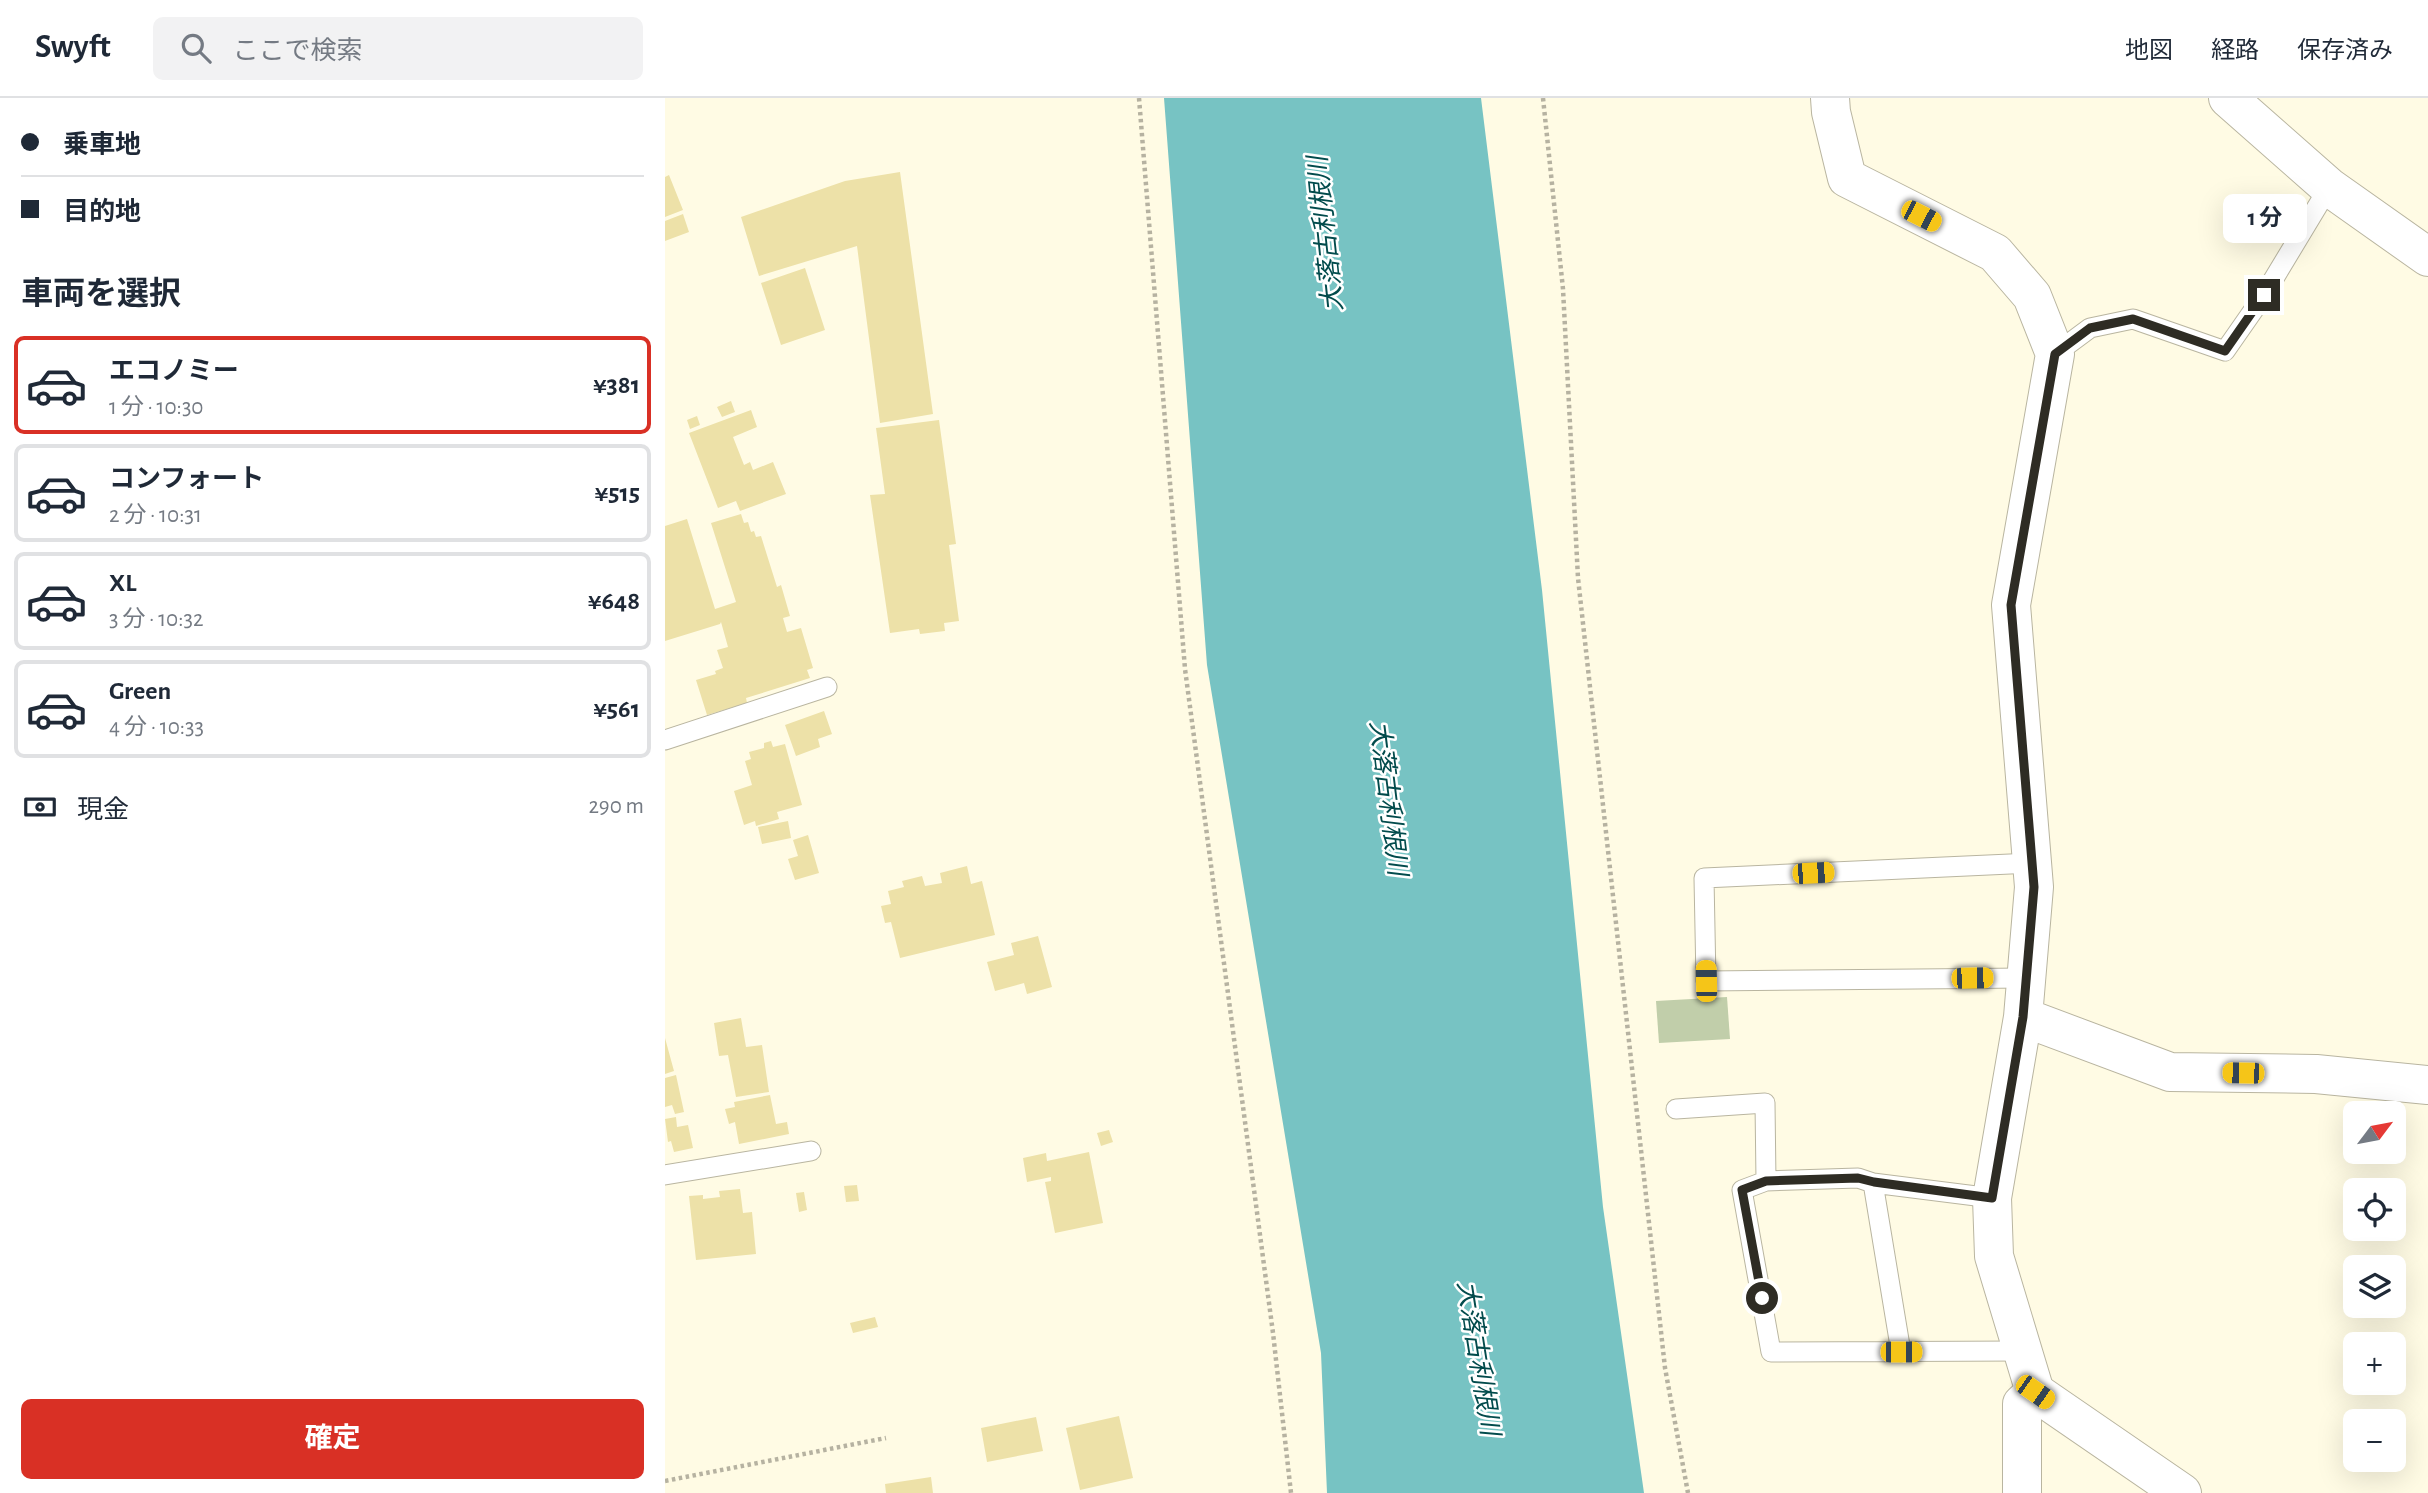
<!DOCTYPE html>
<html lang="ja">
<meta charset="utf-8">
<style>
body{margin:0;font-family:"Alegreya Sans","Noto Sans JP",sans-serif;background:#f2f2f3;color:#1f2937;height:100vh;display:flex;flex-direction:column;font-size:26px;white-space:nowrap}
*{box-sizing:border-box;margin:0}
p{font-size:23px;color:#747a83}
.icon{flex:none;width:38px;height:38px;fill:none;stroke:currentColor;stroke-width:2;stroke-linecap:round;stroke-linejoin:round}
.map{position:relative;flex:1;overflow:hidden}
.sheet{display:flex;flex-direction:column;background:#fff;width:665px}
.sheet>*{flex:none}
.top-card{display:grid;align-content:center;height:154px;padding:0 21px;background:#fff}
.needle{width:46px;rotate:58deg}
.buttons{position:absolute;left:1678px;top:1003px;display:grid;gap:14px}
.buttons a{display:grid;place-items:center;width:63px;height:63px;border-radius:10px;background:#fff;box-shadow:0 7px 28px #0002;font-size:35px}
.end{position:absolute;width:32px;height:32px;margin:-16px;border:9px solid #2e2c24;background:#fff;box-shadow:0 0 0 4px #fff}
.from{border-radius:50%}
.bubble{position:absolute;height:49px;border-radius:10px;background:#fff;box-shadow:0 7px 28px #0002;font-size:23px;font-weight:700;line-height:49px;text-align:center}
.car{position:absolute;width:21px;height:42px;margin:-21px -10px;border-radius:9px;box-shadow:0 0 5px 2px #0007;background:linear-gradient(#f5c518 24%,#345 0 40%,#f5c518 0 76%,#345 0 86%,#f5c518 0)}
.top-card b{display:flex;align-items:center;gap:24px;height:66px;font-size:26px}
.top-card b+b{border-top:2px solid #e0e1e3}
.top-card i{width:18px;height:18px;background:#1f2937}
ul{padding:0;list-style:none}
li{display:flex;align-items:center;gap:21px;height:98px;margin:0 14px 10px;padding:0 7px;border:4px solid #e0e1e3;border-radius:10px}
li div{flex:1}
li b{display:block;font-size:26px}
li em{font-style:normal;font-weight:700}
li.active{border-color:#d93025}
li>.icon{width:63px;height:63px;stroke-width:1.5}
h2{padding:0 21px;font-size:32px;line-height:84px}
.pay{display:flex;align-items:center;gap:18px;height:77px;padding:0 21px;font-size:26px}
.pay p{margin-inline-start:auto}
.action{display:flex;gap:14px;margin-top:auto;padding:14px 21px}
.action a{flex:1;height:80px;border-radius:10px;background:#d93025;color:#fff;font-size:28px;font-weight:700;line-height:80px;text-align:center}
header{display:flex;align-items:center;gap:42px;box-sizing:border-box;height:98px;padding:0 35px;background:#fff;border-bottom:2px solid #e0e1e3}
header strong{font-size:33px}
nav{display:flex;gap:38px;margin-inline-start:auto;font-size:24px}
.search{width:490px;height:63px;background:#f2f2f3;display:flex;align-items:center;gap:18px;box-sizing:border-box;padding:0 24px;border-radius:10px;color:#747a83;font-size:26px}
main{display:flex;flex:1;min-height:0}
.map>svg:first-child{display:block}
</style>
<header>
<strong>Swyft</strong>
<div class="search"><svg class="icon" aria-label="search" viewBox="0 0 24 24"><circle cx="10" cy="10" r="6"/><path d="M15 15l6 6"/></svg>ここで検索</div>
<nav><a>地図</a><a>経路</a><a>保存済み</a></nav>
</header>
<main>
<section class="sheet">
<div class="top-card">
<b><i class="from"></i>乗車地</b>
<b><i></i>目的地</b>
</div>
<h2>車両を選択</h2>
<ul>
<li class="active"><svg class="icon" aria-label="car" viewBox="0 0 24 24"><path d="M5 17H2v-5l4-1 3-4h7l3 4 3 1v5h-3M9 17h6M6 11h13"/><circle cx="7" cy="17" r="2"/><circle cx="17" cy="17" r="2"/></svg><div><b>エコノミー</b><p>1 分 · 10:30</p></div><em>¥381</em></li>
<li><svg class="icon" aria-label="car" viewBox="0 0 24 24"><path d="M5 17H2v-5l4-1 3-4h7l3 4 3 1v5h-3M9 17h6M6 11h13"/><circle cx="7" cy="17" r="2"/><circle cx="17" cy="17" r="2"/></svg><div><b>コンフォート</b><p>2 分 · 10:31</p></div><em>¥515</em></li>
<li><svg class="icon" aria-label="car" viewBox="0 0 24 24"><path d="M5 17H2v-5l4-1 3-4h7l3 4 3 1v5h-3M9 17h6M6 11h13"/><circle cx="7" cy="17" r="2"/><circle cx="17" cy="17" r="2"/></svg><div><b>XL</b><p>3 分 · 10:32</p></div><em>¥648</em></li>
<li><svg class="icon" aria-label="car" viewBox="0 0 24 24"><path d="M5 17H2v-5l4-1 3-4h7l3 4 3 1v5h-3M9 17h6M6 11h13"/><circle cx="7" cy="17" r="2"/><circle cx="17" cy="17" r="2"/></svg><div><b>Green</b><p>4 分 · 10:33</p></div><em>¥561</em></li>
</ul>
<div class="pay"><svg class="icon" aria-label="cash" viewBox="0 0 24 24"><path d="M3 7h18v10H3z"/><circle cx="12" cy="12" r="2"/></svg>現金<p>290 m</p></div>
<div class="action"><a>確定</a></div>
</section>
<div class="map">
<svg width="1763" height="1395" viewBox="0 0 1763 1395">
<rect width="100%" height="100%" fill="#fffbe4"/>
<!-- green -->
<path fill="#c1ceaa" d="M1062,899L1065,941L994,945L991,903Z"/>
<!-- water -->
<path fill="#77c3c3" d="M499,0H816L877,492L938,1109L979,1395H662L656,1255L542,567Z"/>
<!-- building -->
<path fill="#ede1a8" d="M235,74L268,316L215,325L192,148L94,178L76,119L180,83Z
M4,77L18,112L0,119V79Z
M18,116L24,134L0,143V123Z
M140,170L160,232L116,247L96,185Z
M66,303L70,314L57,319L52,309Z
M86,312L92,329L68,339L79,367L85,364L88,372L108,364L121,396L75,413L71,403L53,410L24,335Z
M32,318L35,327L25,331L22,322Z
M274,322L291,446L284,447L294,523L279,525L280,533L255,536L254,531L225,535L205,397L220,396L211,330Z
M76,416L79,425L83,424L86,434L89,433L91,439L96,438L112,489L116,487L125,518L118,520L122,534L136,530L148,570L142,572L145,580L81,600L82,605L42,617L31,582L51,576L50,573L58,570L52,552L63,549L56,524L55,526L0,543V428L22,421L50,511L71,504L46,425Z
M159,613L167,636L153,641L155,649L131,658L120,627Z
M106,643L108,649L120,646L137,707L112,714L114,721L91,728L90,723L79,727L69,693L87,687L80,663L86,661L84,654L99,650V645Z
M123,723L126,740L97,746L93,729Z
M143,737L154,775L130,782L123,761L133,758L128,742Z
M302,768L306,786L317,783L330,837L235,860L226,824L220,825L216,808L226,806L223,793L239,789L237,783L257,778L260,788L277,785L275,775Z
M373,838L387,889L362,896L359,885L330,893L322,864L349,857L346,845Z
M76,920L81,949L97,947L104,994L71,999L63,957L54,958L49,925Z
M0,940L9,973L0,976Z
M11,977L19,1014L10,1016L7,1007L0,1009V980Z
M105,997L111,1026L122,1024L124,1036L74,1046L70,1024L64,1026L60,1011L70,1009L69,1004Z
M11,1019L12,1029L23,1027L28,1050L9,1054L6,1043L3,1044L0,1021Z
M444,1032L448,1044L436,1048L432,1035Z
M424,1054L438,1125L390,1135L380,1084L386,1083V1079L362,1084L358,1060L381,1055L382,1063Z
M192,1087L194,1103L181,1104L179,1088Z
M75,1091L78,1115L87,1114L91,1156L31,1162L24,1098L38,1097V1101L55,1099L54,1093Z
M139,1094L142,1112L134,1114L131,1095Z
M210,1219L213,1229L188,1235L185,1225Z
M454,1318L468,1380L415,1392L401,1330Z
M371,1319L378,1353L322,1364L316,1330Z
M266,1379L268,1395H221L220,1386Z"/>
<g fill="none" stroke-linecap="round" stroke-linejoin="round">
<defs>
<path id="service" d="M1390,256L1425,230L1468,221L1560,253L1599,197L1664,89
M0,642L162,589
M1361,880L1041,883L1039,780L1367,765
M1011,1011L1100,1005L1101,1083
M0,1077L146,1053
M1208,1085L1236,1254
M1327,1100L1208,1085L1193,1080L1101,1083L1077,1092L1106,1254L1357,1253"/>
<path id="minor" d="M1165,0L1166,14L1182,80L1330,155L1367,198L1390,256L1346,507L1369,789L1358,919L1327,1100L1329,1158L1370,1294L1357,1306V1395
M1563,0L1664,89L1763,159
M1358,919L1505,974L1651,976L1763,987"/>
<path id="tertiary" d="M1370,1294L1517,1395"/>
</defs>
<!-- service casing -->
<use href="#service" stroke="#b9b5a0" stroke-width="21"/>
<!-- minor casing -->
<use href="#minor" stroke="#b9b5a0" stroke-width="40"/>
<!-- tertiary casing -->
<use href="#tertiary" stroke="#b9b5a0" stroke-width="40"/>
<!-- path -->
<path stroke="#b6b2a1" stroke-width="4.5" stroke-dasharray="3.5 3.5" stroke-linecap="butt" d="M474,0L520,571L608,1235L626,1395
M878,0L898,191L913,480L1000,1270L1023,1395
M0,1383L221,1340"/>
<!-- service -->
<use href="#service" stroke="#fff" stroke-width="19"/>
<!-- minor -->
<use href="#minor" stroke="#fff" stroke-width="38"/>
<!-- tertiary -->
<use href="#tertiary" stroke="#fff" stroke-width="38"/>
</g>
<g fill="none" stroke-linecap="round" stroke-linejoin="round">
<!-- route -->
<path stroke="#2e2c24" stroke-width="9" d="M1097,1200L1077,1092L1101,1083L1193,1080L1209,1084L1327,1100L1358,919L1369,789L1346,507L1390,256L1425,230L1468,221L1560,253L1599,197"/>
</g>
<g text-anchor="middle" stroke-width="5" stroke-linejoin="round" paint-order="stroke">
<!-- water labels -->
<g font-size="26" font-style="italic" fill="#024b4c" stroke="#fff">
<text transform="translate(660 136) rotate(-96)" y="9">大落古利根川</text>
<text transform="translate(724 700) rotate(83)" y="9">大落古利根川</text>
<text transform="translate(814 1260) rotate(81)" y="9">大落古利根川</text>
</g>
</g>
</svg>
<div class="buttons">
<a><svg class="needle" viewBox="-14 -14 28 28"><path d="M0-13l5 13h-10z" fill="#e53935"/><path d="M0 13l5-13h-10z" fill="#747a83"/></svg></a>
<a><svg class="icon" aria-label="locate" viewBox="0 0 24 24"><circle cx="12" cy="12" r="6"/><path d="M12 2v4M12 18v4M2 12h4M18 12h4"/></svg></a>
<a><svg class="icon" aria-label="layers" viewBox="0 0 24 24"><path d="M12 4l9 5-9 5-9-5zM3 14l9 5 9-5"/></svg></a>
<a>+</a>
<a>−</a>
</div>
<i class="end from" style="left:1097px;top:1200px"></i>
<i class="end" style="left:1599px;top:197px"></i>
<div class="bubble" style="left:1558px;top:96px;width:84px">1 分</div>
<i class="car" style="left:1256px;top:118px;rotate:117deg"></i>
<i class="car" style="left:1148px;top:775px;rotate:87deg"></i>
<i class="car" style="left:1307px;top:880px;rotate:89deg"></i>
<i class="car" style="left:1041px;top:883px;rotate:359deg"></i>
<i class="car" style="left:1578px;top:975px;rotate:271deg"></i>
<i class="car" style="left:1236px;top:1254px;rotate:90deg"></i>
<i class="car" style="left:1370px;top:1294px;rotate:125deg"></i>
</div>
</main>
